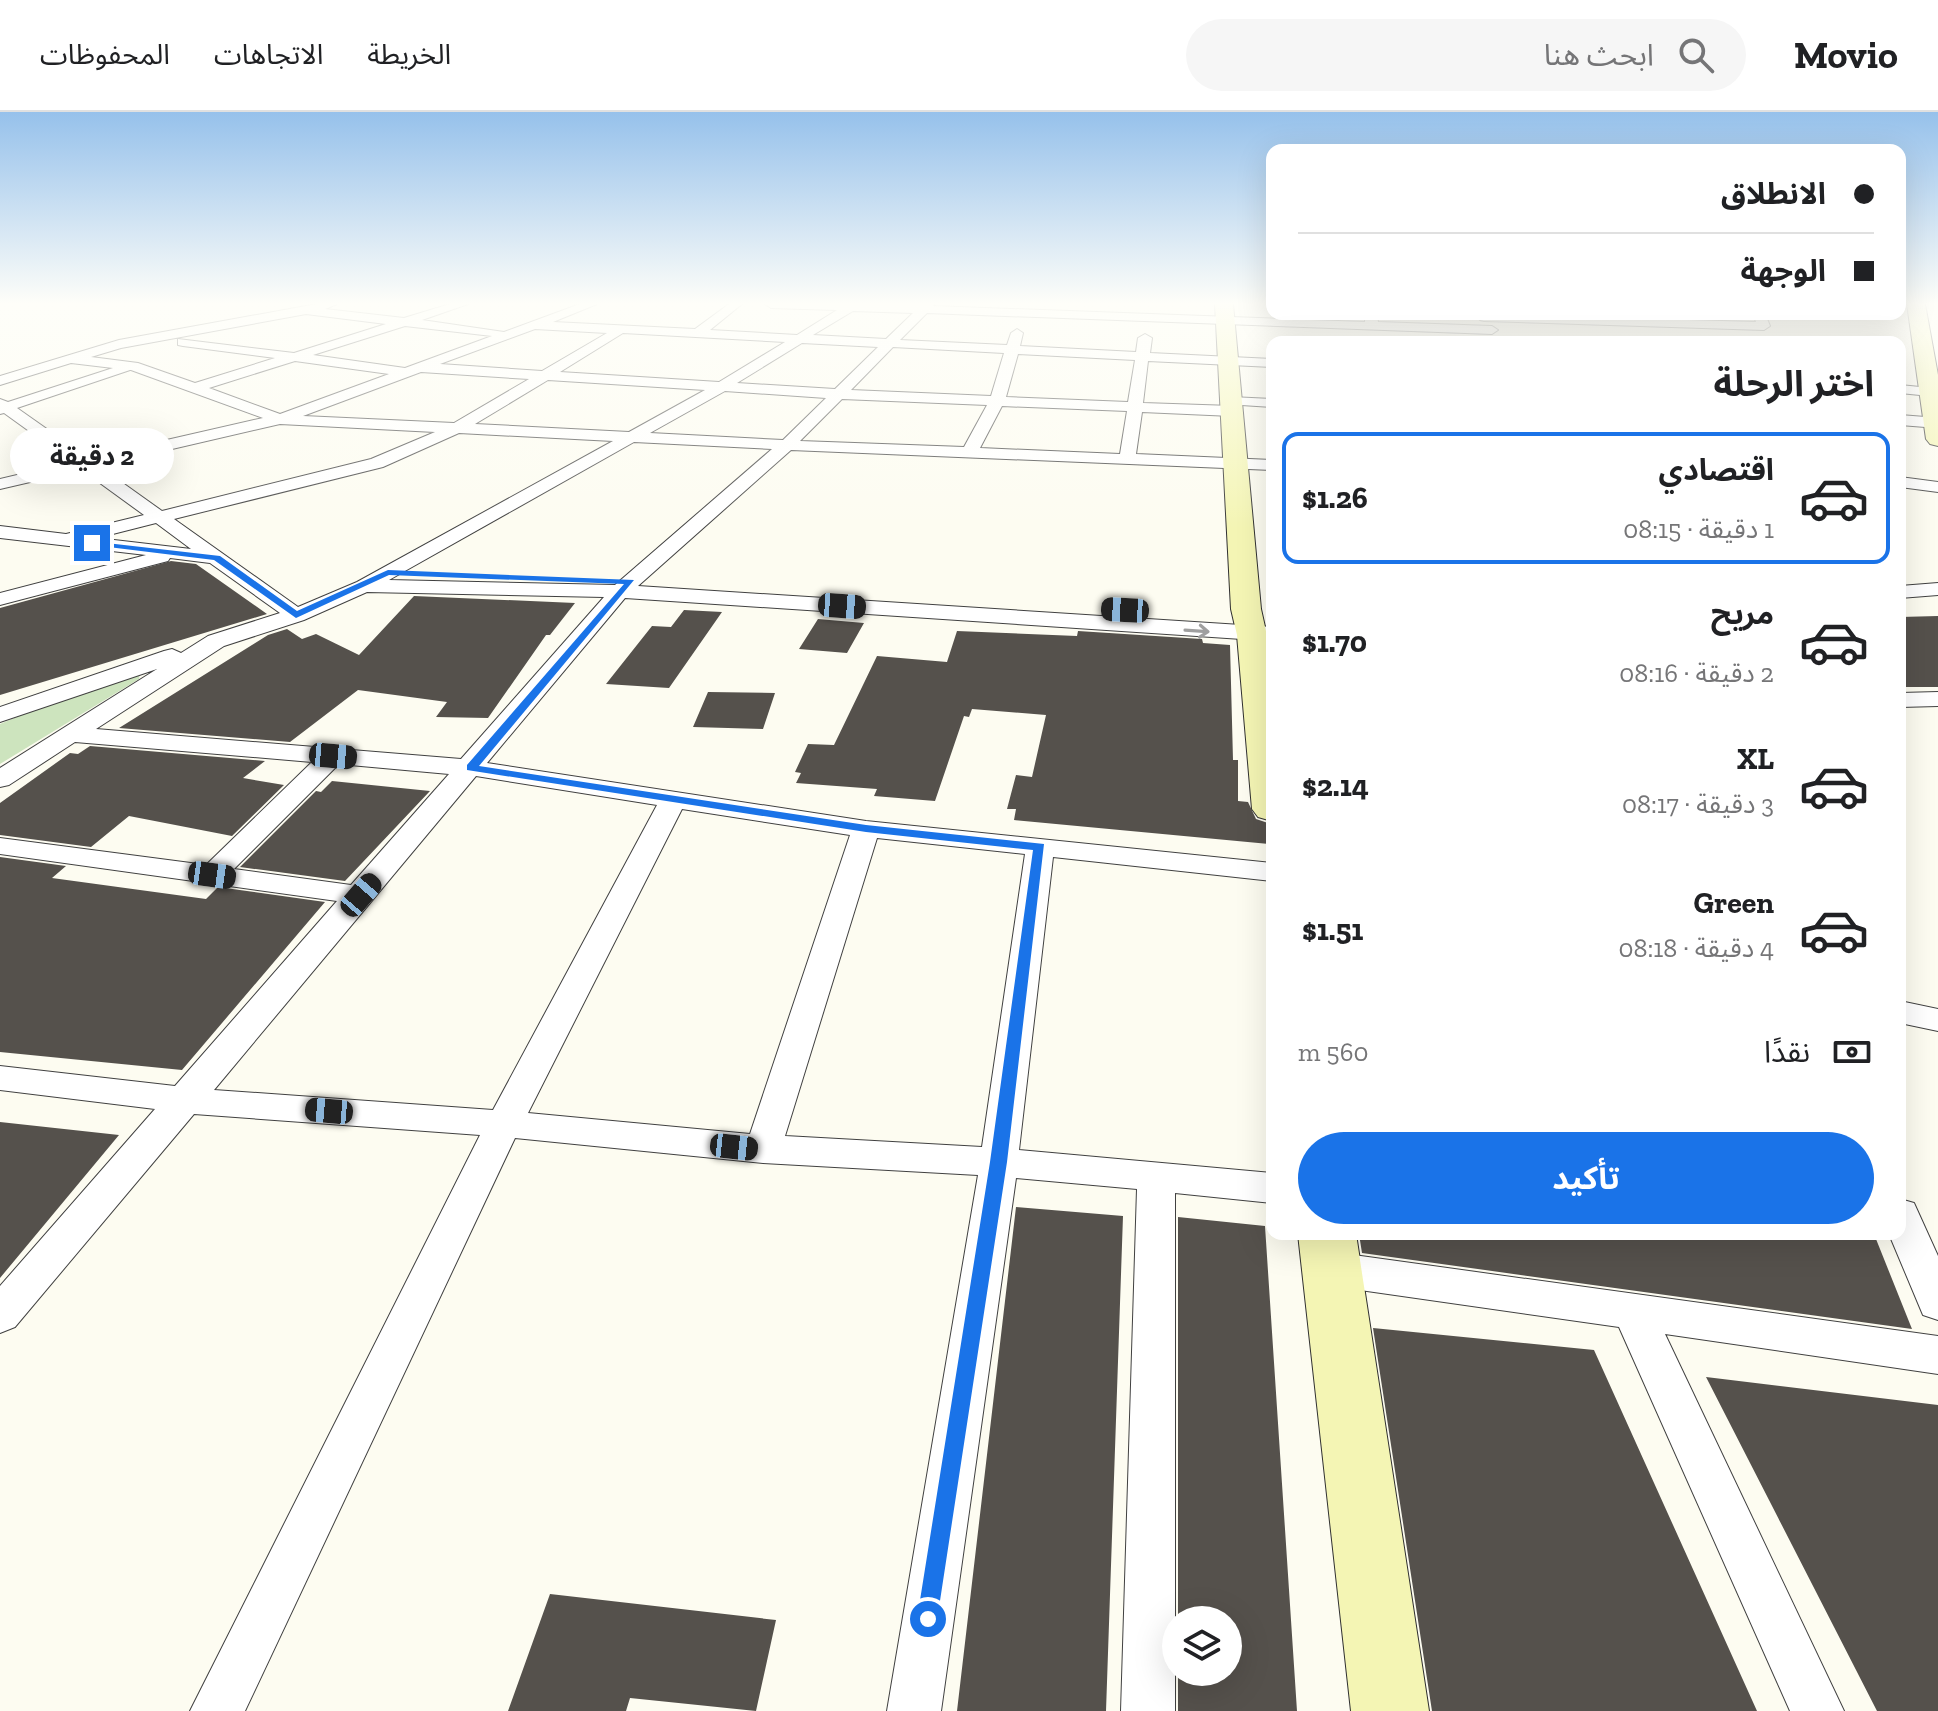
<!DOCTYPE html>
<html lang="ar">
<meta charset="utf-8">
<style>
body{margin:0;font-family:"Zilla Slab","Noto Sans Arabic",serif;background:#f6f6f6;color:#202124;direction:rtl;height:100vh;display:flex;flex-direction:column;font-size:30px;white-space:nowrap}
*{box-sizing:border-box;margin:0}
p{font-size:26px;color:#757577}
.icon{flex:none;width:44px;height:44px;fill:none;stroke:currentColor;stroke-width:2;stroke-linecap:round;stroke-linejoin:round}
.map{position:relative;flex:1;overflow:hidden;direction:ltr}
.details{position:absolute;left:1266px;top:224px;width:640px;height:904px;display:flex;flex-direction:column;background:#fff;border-radius:16px;box-shadow:0 8px 32px #0002;direction:rtl}
.details>*{flex:none}
.banner{position:absolute;left:1266px;top:32px;width:640px;height:176px;border-radius:16px;box-shadow:0 8px 32px #0002;direction:rtl;display:grid;align-content:center;height:176px;padding:0 32px;background:#fff}
.tools{position:absolute;left:1162px;top:1494px;display:grid;gap:16px}
.tools a{display:grid;place-items:center;width:80px;height:80px;border-radius:50%;background:#fff;box-shadow:0 8px 32px #0002;font-size:40px}
.end{position:absolute;width:36px;height:36px;margin:-18px;border:10px solid #1a73e8;background:#fff;box-shadow:0 0 0 4px #fff}
.from{border-radius:50%}
.bubble{position:absolute;height:56px;border-radius:28px;background:#fff;box-shadow:0 8px 32px #0002;font-size:26px;font-weight:700;line-height:56px;text-align:center;direction:rtl}
.car{position:absolute;width:24px;height:48px;margin:-24px -12px;border-radius:10px;box-shadow:0 0 6px 2px #0007;background:linear-gradient(#222 24%,#8ab4d8 0 40%,#222 0 76%,#8ab4d8 0 86%,#222 0)}
.banner b{display:flex;align-items:center;gap:28px;height:76px;font-size:30px}
.banner b+b{border-top:2px solid #e0e0e0}
.banner i{width:20px;height:20px;background:#202124}
ul{padding:0;list-style:none}
li{display:flex;align-items:center;gap:24px;height:132px;margin:0 16px 12px;padding:0 16px;border:4px solid transparent;border-radius:16px}
li div{flex:1}
li b{display:block;font-size:30px}
li em{font-style:normal;font-weight:700}
li.on{border-color:#1a73e8}
li>.icon{width:72px;height:72px;stroke-width:1.5}
h2{padding:0 32px;font-size:36px;line-height:96px}
.pay{display:flex;align-items:center;gap:20px;height:88px;padding:0 32px;font-size:30px}
.pay p{margin-inline-start:auto}
.action{display:flex;gap:16px;margin-top:auto;padding:16px 32px}
.action a{flex:1;height:92px;border-radius:48px;background:#1a73e8;color:#fff;font-size:32px;font-weight:700;line-height:92px;text-align:center}
header{display:flex;align-items:center;gap:48px;box-sizing:border-box;height:112px;padding:0 40px;background:#fff;border-bottom:2px solid #e0e0e0}
header strong{font-size:38px}
nav{display:flex;gap:44px;margin-inline-start:auto;font-size:28px}
.search{width:560px;height:72px;background:#f6f6f6;display:flex;align-items:center;gap:20px;box-sizing:border-box;padding:0 28px;border-radius:44px;color:#757577;font-size:30px}
.map>svg:first-child{display:block}
</style>
<header>
<strong>Movio</strong>
<div class="search"><svg class="icon" aria-label="search" viewBox="0 0 24 24"><circle cx="10" cy="10" r="6"/><path d="M15 15l6 6"/></svg>ابحث هنا</div>
<nav><a>الخريطة</a><a>الاتجاهات</a><a>المحفوظات</a></nav>
</header>
<div class="map">
<svg width="1938" height="1599" viewBox="0 0 1938 1599">
<rect width="100%" height="100%" fill="#fdfcf1"/>
<!-- green -->
<path fill="#cde4be" d="M140,561L139,567L0,652V612L45,593Z"/>
<!-- building -->
<path fill="#55514c" d="M171,449L196,452L267,502L0,583V496Z
M414,484L575,491L550,523H546L488,606L436,605L447,590L358,578L290,630L119,616L268,523L287,517L302,527L316,522L359,543Z
M684,498L722,500L669,576L606,572L652,514L671,515Z
M1938,504V575H1900V505Z
M818,507L864,511L847,541L799,537Z
M957,519L1077,524L1078,519L1202,527L1203,531L1230,533L1233,648H1238V689L1248,690L1256,707L1268,711L1269,732L1014,708L1016,697H1007L1016,663L1032,665L1046,603L972,597L969,605L964,604L935,689L874,684L877,677L796,671L801,661L795,660L808,632L834,633L877,544L947,550Z
M708,580L775,581L763,617L693,615Z
M90,634L265,649L243,666L284,673L232,724L129,704L91,735L0,723V691L70,641L78,642Z
M332,669L430,679L345,769L240,755L316,679L321,680Z
M0,745L66,754L52,766L206,787L218,775L325,790L182,958L0,940Z
M0,1010L119,1023L0,1166Z
M1016,1095L1123,1104L1106,1599H957Z
M1178,1105L1265,1114L1297,1599H1178V1560H1228V1508H1178Z
M1359,1122H1874L1912,1217L1362,1141Z
M1373,1216L1594,1238L1757,1599H1432Z
M1706,1265L1938,1293V1599H1877Z
M550,1482L776,1508L756,1599L630,1586L626,1599H508Z"/>
<g fill="none" stroke-linecap="round" stroke-linejoin="round">
<defs>
<path id="street" d="M317,192H337L325,197L404,206L450,192H468L422,208L504,220L580,192H597L553,210L695,217L729,192H742L710,218L797,223L837,198L771,196L765,192H935L933,194L1365,210V202H1377L1378,210L1492,214L1498,218L1492,222L927,201L900,228L1007,233L1011,221L1017,217L1023,221L1020,234L1136,240L1138,226L1145,222L1152,226L1150,241L1272,247V255L1148,249L1143,291L1232,294L1240,299L1232,304L1142,300L1136,342L1272,348V358L791,338L638,474L1272,515V529L625,486L487,651L866,709L1272,751V769L1053,745L1019,1038L1272,1061V1091L1175,1081V1599H1121L1137,1077L1016,1066L941,1599H887L978,1063L763,1051L515,1026L245,1599H190L480,1023L194,1002L15,1215L0,1221V1174L155,997L0,978V954L175,974L337,789L0,742V726L206,753L312,650L75,630L9,673L0,675V656L157,557L0,610V595L164,539L172,537L181,541L208,524L280,501L210,451L170,446L168,449L0,493V481L146,443L0,426V414L66,422L144,403L82,358L0,377V367L72,350L4,301L0,302V287L8,290L113,256L71,251L0,273V264L119,228ZM853,199L913,201L886,227L813,223ZM306,202L386,212L294,241L178,227V233L183,234L275,246L195,271L138,251L91,245L121,236ZM405,214L492,224L405,256L313,243ZM535,217L607,221L542,259L440,252ZM623,221L785,230L719,270L560,260ZM802,231L878,235L835,277L737,271ZM893,235L1004,241L991,284L851,278ZM1018,242L1135,248L1128,290L1006,285ZM295,249L389,262L280,302L209,276ZM130,258H131L263,306L88,346L17,296ZM421,260L529,267L454,311L303,304ZM548,268L705,278L629,320L475,312ZM725,279L826,286L783,328L650,321ZM842,287L987,293L964,335L800,329ZM1002,294L1127,299L1120,342L980,336ZM280,312L435,320L371,347L162,399L99,354ZM459,321L613,329L357,470L298,495L174,407L383,355ZM634,330L772,337L615,473L389,468ZM156,411L191,437L97,426ZM367,480L604,485L461,647L96,617L224,534L304,508ZM339,652L449,662L351,773L234,757ZM476,664L657,693L493,998L214,978ZM682,697L850,723L750,1022L528,1001ZM877,726L1025,742L982,1035L785,1024Z
M1480,202L1756,210L1753,202H1765L1770,214L1764,218L1484,209L1480,208Z
M1900,273L1930,276L1937,280L1930,284L1900,281Z
M1231,285L1272,287V295L1226,292V286Z
M1900,303L1938,306V316L1900,313Z
M1900,365L1938,370V380L1900,375Z
M1938,471V483L1900,486V474Z
M1938,580V594L1900,595V581Z
M1900,889L1938,897V919L1900,911Z
M1900,1087L1914,1091L1938,1144V1208L1923,1203L1889,1122H1900Z
M1332,1140L1938,1224V1262L1665,1222L1844,1599H1790L1619,1215L1332,1174L1318,1169L1312,1157L1318,1145Z"/>
<path id="secondary" d="M1215,192H1233L1261,497L1272,546V709L1258,705L1252,697L1237,523L1231,497Z
M1907,192H1925L1938,263V334L1930,332L1926,327Z
M1298,1122H1356L1429,1599H1351Z"/>
</defs>
<!-- street casing -->
<use href="#street" stroke="#414141" stroke-width="2"/>
<!-- secondary casing -->
<use href="#secondary" stroke="#303030" stroke-width="2"/>
<!-- street -->
<use href="#street" fill="#fff" fill-rule="evenodd"/>
<!-- secondary -->
<use href="#secondary" fill="#f4f5b4" fill-rule="evenodd"/>
</g>
<!-- one-way arrows -->
<defs><path id="oneway-shaft" d="M-6 0H5M1.5-3L5.5 0L1.5 3" fill="none" stroke-width="1.6" stroke-linecap="round" stroke-linejoin="round" transform="scale(2)"/></defs>
<use stroke="#9f9f9f" href="#oneway-shaft" transform="translate(1197 519) rotate(4)"/>
<!-- sky -->
<linearGradient id="sky" x2="0" y2="1"><stop stop-color="#96c1eb"/><stop offset="0.46" stop-color="#fefef9"/><stop offset="1" stop-color="#fefef9" stop-opacity="0"/></linearGradient>
<rect width="1938" height="416" fill="url(#sky)"/>
<!-- route -->
<path fill="#1a73e8" d="M89,429L220,444L297,499L388,458L634,468L479,654L866,713L1044,732L1007,1050L936,1515L928,1518L920,1515L917,1507L990,1050L1033,738L866,720L467,658V653L624,472L389,463L296,506L214,448L92,433Z"/>
</svg>
<div class="tools">
<a><svg class="icon" aria-label="layers" viewBox="0 0 24 24"><path d="M12 4l9 5-9 5-9-5zM3 14l9 5 9-5"/></svg></a>
</div>
<i class="end from" style="left:928px;top:1507px"></i>
<i class="end" style="left:92px;top:431px"></i>
<div class="bubble" style="left:10px;top:316px;width:164px">2 دقيقة</div>
<i class="car" style="left:842px;top:494px;rotate:94deg"></i>
<i class="car" style="left:1125px;top:498px;rotate:273deg"></i>
<i class="car" style="left:333px;top:644px;rotate:95deg"></i>
<i class="car" style="left:212px;top:763px;rotate:98deg"></i>
<i class="car" style="left:361px;top:783px;rotate:41deg"></i>
<i class="car" style="left:329px;top:999px;rotate:275deg"></i>
<i class="car" style="left:734px;top:1035px;rotate:96deg"></i>
<div class="banner">
<b><i class="from"></i>الانطلاق</b>
<b><i></i>الوجهة</b>
</div>
<section class="details">
<h2>اختر الرحلة</h2>
<ul>
<li class="on"><svg class="icon" aria-label="car" viewBox="0 0 24 24"><path d="M5 17H2v-5l4-1 3-4h7l3 4 3 1v5h-3M9 17h6M6 11h13"/><circle cx="7" cy="17" r="2"/><circle cx="17" cy="17" r="2"/></svg><div><b>اقتصادي</b><p>1 دقيقة · 08:15</p></div><em>$1.26</em></li>
<li><svg class="icon" aria-label="car" viewBox="0 0 24 24"><path d="M5 17H2v-5l4-1 3-4h7l3 4 3 1v5h-3M9 17h6M6 11h13"/><circle cx="7" cy="17" r="2"/><circle cx="17" cy="17" r="2"/></svg><div><b>مريح</b><p>2 دقيقة · 08:16</p></div><em>$1.70</em></li>
<li><svg class="icon" aria-label="car" viewBox="0 0 24 24"><path d="M5 17H2v-5l4-1 3-4h7l3 4 3 1v5h-3M9 17h6M6 11h13"/><circle cx="7" cy="17" r="2"/><circle cx="17" cy="17" r="2"/></svg><div><b>XL</b><p>3 دقيقة · 08:17</p></div><em>$2.14</em></li>
<li><svg class="icon" aria-label="car" viewBox="0 0 24 24"><path d="M5 17H2v-5l4-1 3-4h7l3 4 3 1v5h-3M9 17h6M6 11h13"/><circle cx="7" cy="17" r="2"/><circle cx="17" cy="17" r="2"/></svg><div><b>Green</b><p>4 دقيقة · 08:18</p></div><em>$1.51</em></li>
</ul>
<div class="pay"><svg class="icon" aria-label="cash" viewBox="0 0 24 24"><path d="M3 7h18v10H3z"/><circle cx="12" cy="12" r="2"/></svg>نقدًا<p>560 m</p></div>
<div class="action"><a>تأكيد</a></div>
</section>
</div>
